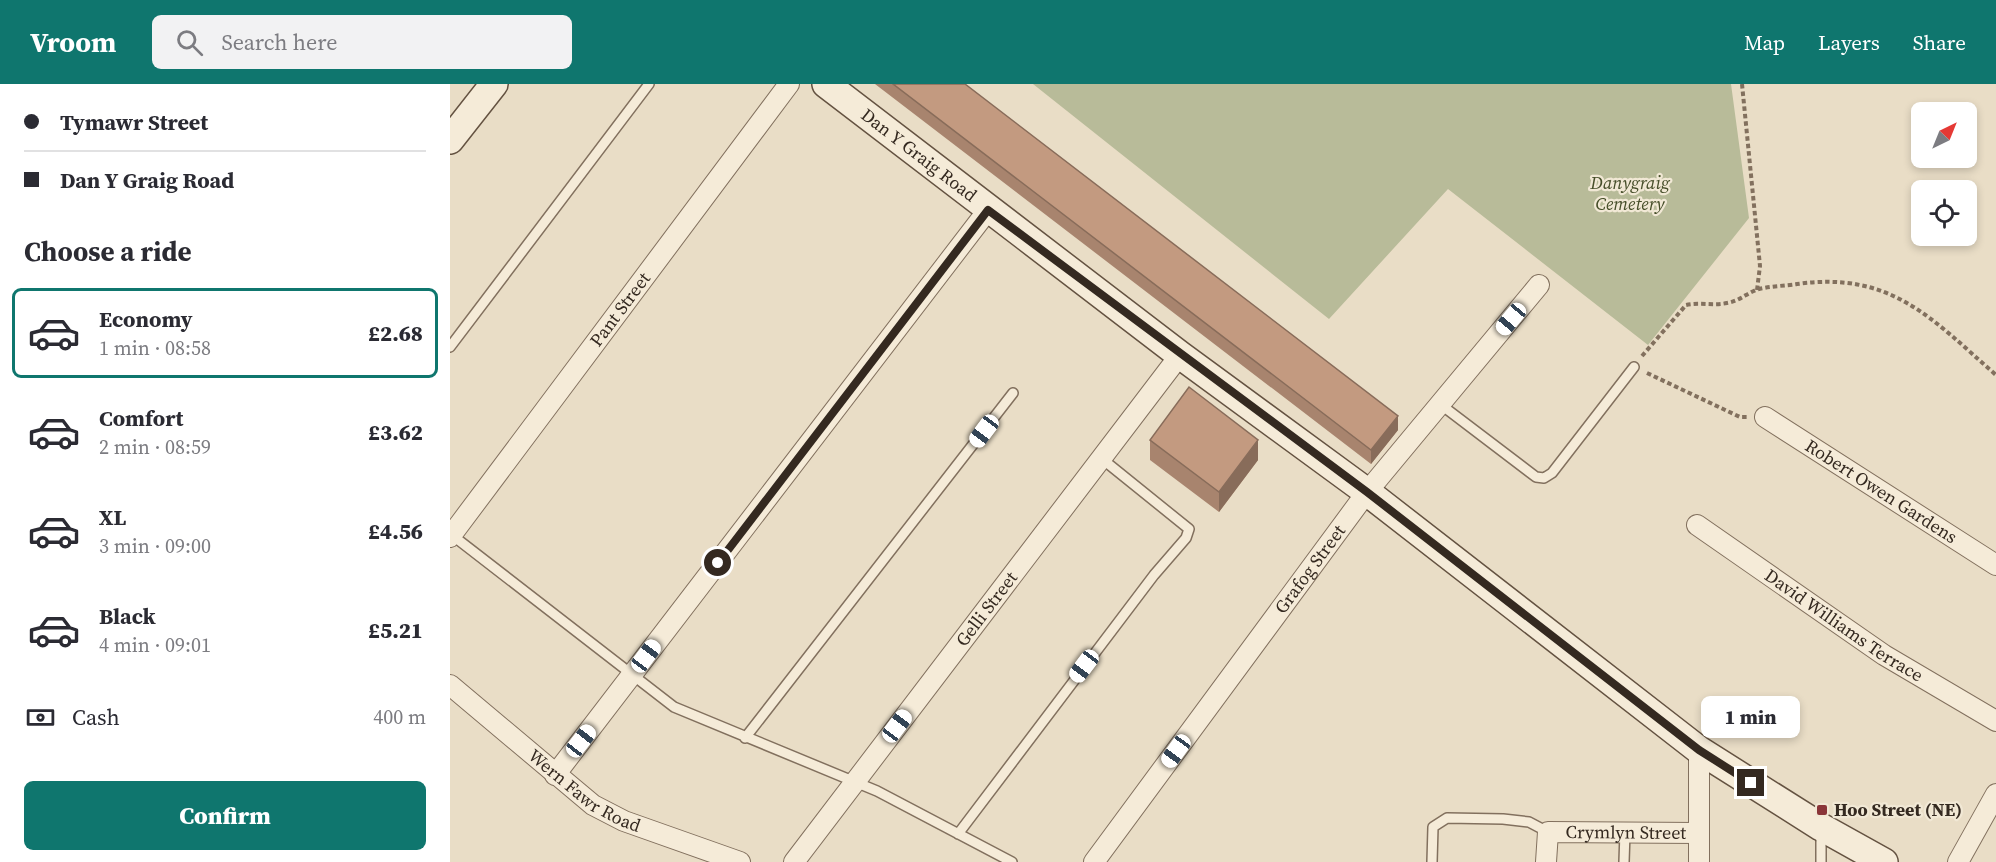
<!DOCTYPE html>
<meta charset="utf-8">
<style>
body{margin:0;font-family:"Source Serif 4",serif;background:#f2f2f3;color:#2b2b33;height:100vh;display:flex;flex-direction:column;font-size:22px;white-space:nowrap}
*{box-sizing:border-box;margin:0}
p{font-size:20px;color:#7c7c81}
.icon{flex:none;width:33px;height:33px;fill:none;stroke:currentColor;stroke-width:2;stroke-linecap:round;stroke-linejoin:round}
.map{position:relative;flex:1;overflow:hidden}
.panel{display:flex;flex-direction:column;background:#fff;width:450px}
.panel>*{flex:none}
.guide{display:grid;align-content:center;height:132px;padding:0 24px;background:#fff}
.needle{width:39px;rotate:43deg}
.fabs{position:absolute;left:1461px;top:18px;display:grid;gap:12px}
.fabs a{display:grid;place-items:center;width:66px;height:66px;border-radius:9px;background:#fff;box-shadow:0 3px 9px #0003;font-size:30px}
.end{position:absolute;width:27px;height:27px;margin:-14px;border:8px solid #342920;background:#fff;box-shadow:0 0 0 3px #fff}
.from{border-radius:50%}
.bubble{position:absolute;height:42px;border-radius:9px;background:#fff;box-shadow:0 3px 9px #0003;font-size:20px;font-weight:800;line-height:42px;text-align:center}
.car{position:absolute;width:18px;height:36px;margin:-18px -9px;border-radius:8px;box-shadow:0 0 4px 2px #0007;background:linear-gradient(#fff 24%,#345 0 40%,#fff 0 76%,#345 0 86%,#fff 0)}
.guide b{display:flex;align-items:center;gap:21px;height:57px;font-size:22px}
.guide b+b{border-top:2px solid #e1e1e2}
.guide i{width:15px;height:15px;background:#2b2b33}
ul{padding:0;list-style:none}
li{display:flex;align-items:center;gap:18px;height:90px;margin:0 12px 9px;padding:0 12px;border:3px solid transparent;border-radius:9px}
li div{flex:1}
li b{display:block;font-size:22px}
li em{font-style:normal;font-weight:800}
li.active{border-color:#0f766e}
li>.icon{width:54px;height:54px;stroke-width:1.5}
h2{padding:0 24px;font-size:27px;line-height:72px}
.pay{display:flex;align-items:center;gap:15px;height:66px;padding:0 24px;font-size:22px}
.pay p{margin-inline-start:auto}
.cta{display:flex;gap:12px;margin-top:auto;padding:12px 24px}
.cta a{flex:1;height:69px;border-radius:9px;background:#0f766e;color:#fff;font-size:24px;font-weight:800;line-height:69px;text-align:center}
header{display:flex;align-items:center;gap:36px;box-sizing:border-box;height:84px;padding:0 30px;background:#0f766e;color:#fff}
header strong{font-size:28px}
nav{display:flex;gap:33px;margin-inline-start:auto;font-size:21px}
.search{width:420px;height:54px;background:#f2f2f3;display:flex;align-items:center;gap:15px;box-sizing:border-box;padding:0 21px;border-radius:9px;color:#7c7c81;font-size:22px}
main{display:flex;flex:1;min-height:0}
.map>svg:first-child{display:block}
</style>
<header>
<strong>Vroom</strong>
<div class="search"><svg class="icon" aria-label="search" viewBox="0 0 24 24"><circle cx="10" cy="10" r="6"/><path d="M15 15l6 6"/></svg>Search here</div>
<nav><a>Map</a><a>Layers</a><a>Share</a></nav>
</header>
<main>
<section class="panel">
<div class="guide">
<b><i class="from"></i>Tymawr Street</b>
<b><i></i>Dan Y Graig Road</b>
</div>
<h2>Choose a ride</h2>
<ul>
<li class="active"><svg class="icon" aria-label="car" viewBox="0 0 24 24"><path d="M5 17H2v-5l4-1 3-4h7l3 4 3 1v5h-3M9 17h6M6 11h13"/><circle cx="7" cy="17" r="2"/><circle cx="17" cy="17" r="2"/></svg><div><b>Economy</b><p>1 min · 08:58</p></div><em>£2.68</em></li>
<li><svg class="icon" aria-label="car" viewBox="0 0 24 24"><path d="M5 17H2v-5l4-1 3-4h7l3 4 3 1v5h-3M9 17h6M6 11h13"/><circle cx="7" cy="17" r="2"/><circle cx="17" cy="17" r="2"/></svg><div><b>Comfort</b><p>2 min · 08:59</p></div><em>£3.62</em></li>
<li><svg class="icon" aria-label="car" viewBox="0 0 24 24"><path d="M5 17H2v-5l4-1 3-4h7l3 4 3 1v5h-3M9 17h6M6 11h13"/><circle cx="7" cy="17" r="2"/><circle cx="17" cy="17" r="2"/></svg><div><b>XL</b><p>3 min · 09:00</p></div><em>£4.56</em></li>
<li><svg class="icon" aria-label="car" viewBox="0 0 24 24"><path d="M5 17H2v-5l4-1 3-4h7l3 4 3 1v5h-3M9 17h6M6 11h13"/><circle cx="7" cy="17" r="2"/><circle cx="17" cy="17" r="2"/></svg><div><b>Black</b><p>4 min · 09:01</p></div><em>£5.21</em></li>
</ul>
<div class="pay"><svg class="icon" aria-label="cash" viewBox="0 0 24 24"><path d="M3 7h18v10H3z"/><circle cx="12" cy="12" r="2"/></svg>Cash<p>400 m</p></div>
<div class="cta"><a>Confirm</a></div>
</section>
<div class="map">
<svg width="1546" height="778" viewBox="0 0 1546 778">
<rect width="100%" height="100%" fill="#e9ddc6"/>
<!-- cemetery -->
<path fill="#b8bb99" d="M583,0H1281L1299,134L1198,261L998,105L879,235Z"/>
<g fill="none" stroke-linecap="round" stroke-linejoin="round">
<defs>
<path id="lane" d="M0,263L199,0
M990,320L1086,393L1094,394L1102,389L1184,283
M2,451L224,623L427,707L562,778
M295,654L563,309
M1371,746V778
M508,750L704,491L736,454L739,445L651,374
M982,778L983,743L997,734L1053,735L1079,738L1098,748
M1174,778L1175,748"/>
<g id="street">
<path id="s1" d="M1315,333L1546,481"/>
<path id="s2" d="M1247,441L1434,571L1546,637"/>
<path id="s3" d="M0,453L339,0"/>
<path id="s4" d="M0,601L143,721L174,737L290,778"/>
<path d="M105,691L538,126"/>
<path id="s5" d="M344,778L730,271"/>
<path id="s6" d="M644,778L917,408L1089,201"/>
<path id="s7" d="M1096,778L1098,748L1248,749"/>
<path d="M1249,778V666"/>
<path d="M1508,778L1546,710"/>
</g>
<g id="secondary">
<path id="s8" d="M376,0L730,271L917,408L1249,666L1371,743L1434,778"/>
<path d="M0,56L44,0"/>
</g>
</defs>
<!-- lane casing -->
<use href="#lane" stroke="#82705e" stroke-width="12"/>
<!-- street casing -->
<use href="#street" stroke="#82705e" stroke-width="22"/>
<!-- secondary casing -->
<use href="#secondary" stroke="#645241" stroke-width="30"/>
<!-- path -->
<path stroke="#82705e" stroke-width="4" stroke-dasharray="4.5 3" stroke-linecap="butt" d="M1292,0L1310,182L1307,206
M1192,272L1236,221C1250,218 1264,222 1277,219C1289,217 1296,210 1306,206C1318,202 1335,202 1347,200C1441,187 1481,234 1546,291
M1197,289L1290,333H1297"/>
<!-- lane -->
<use href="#lane" stroke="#f5ebd8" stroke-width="9"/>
<!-- street -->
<use href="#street" stroke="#f5ebd8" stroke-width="20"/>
<!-- secondary -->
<use href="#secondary" stroke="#f5ebd8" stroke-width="27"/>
</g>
<!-- wall -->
<path fill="#a8846e" d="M425,0H515L948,346L921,380Z
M700,356L808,376L769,428L700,376Z"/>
<!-- shaded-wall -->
<path fill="#886c5a" d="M948,332V346L921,380V366Z
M808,356V376L769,428V408Z"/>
<!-- building -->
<path fill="#c39a80" stroke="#886c5a" stroke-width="1.5" d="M443,0H515L948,332L921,366Z
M739,303L808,356L769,408L700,356Z"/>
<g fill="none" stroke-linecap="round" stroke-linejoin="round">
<!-- route -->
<path stroke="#342920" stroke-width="8" d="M268,479L538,126L917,408L1249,666L1301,699"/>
</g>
<!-- markers -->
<rect fill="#8a3538" stroke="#f1e8d5" stroke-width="2" x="1366" y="720" width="12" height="12" rx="3"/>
<g text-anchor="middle" stroke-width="4.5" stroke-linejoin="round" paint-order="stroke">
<!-- street labels -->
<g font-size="18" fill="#342920" stroke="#f1e8d5">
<text dy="6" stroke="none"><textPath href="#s8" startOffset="117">Dan Y Graig Road</textPath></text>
<text dy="6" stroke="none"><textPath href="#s3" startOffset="284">Pant Street</textPath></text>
<text dy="6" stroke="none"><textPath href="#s1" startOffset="138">Robert Owen Gardens</textPath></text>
<text dy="6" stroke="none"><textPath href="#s6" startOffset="364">Grafog Street</textPath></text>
<text dy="6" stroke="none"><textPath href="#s5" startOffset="318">Gelli Street</textPath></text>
<text dy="6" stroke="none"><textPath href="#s2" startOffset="178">David Williams Terrace</textPath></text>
<text dy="6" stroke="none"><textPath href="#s4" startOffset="172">Wern Fawr Road</textPath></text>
<text dy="6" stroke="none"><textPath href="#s7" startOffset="108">Crymlyn Street</textPath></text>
</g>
<!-- park labels -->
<g font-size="18" font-style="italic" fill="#464e29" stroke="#f1e8d5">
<text x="1180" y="105">Danygraig<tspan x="1180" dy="21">Cemetery</tspan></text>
</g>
<!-- poi labels -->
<g font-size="18" font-weight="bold" fill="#342920" stroke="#f1e8d5" text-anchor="start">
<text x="1384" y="732">Hoo Street (NE)</text>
</g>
</g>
</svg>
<div class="fabs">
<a><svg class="needle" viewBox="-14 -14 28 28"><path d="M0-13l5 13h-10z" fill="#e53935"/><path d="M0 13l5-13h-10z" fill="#7c7c81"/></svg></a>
<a><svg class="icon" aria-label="locate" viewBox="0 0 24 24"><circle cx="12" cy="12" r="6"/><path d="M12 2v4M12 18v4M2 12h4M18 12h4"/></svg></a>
</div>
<i class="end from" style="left:268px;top:479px"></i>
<i class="end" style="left:1301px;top:699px"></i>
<div class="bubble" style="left:1251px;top:612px;width:99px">1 min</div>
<i class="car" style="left:1061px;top:235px;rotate:220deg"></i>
<i class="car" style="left:534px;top:347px;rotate:217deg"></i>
<i class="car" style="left:196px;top:572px;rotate:37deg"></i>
<i class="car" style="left:634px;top:582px;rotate:217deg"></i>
<i class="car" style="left:447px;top:642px;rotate:37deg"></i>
<i class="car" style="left:131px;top:657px;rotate:38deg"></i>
<i class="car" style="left:726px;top:667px;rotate:216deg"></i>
</div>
</main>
